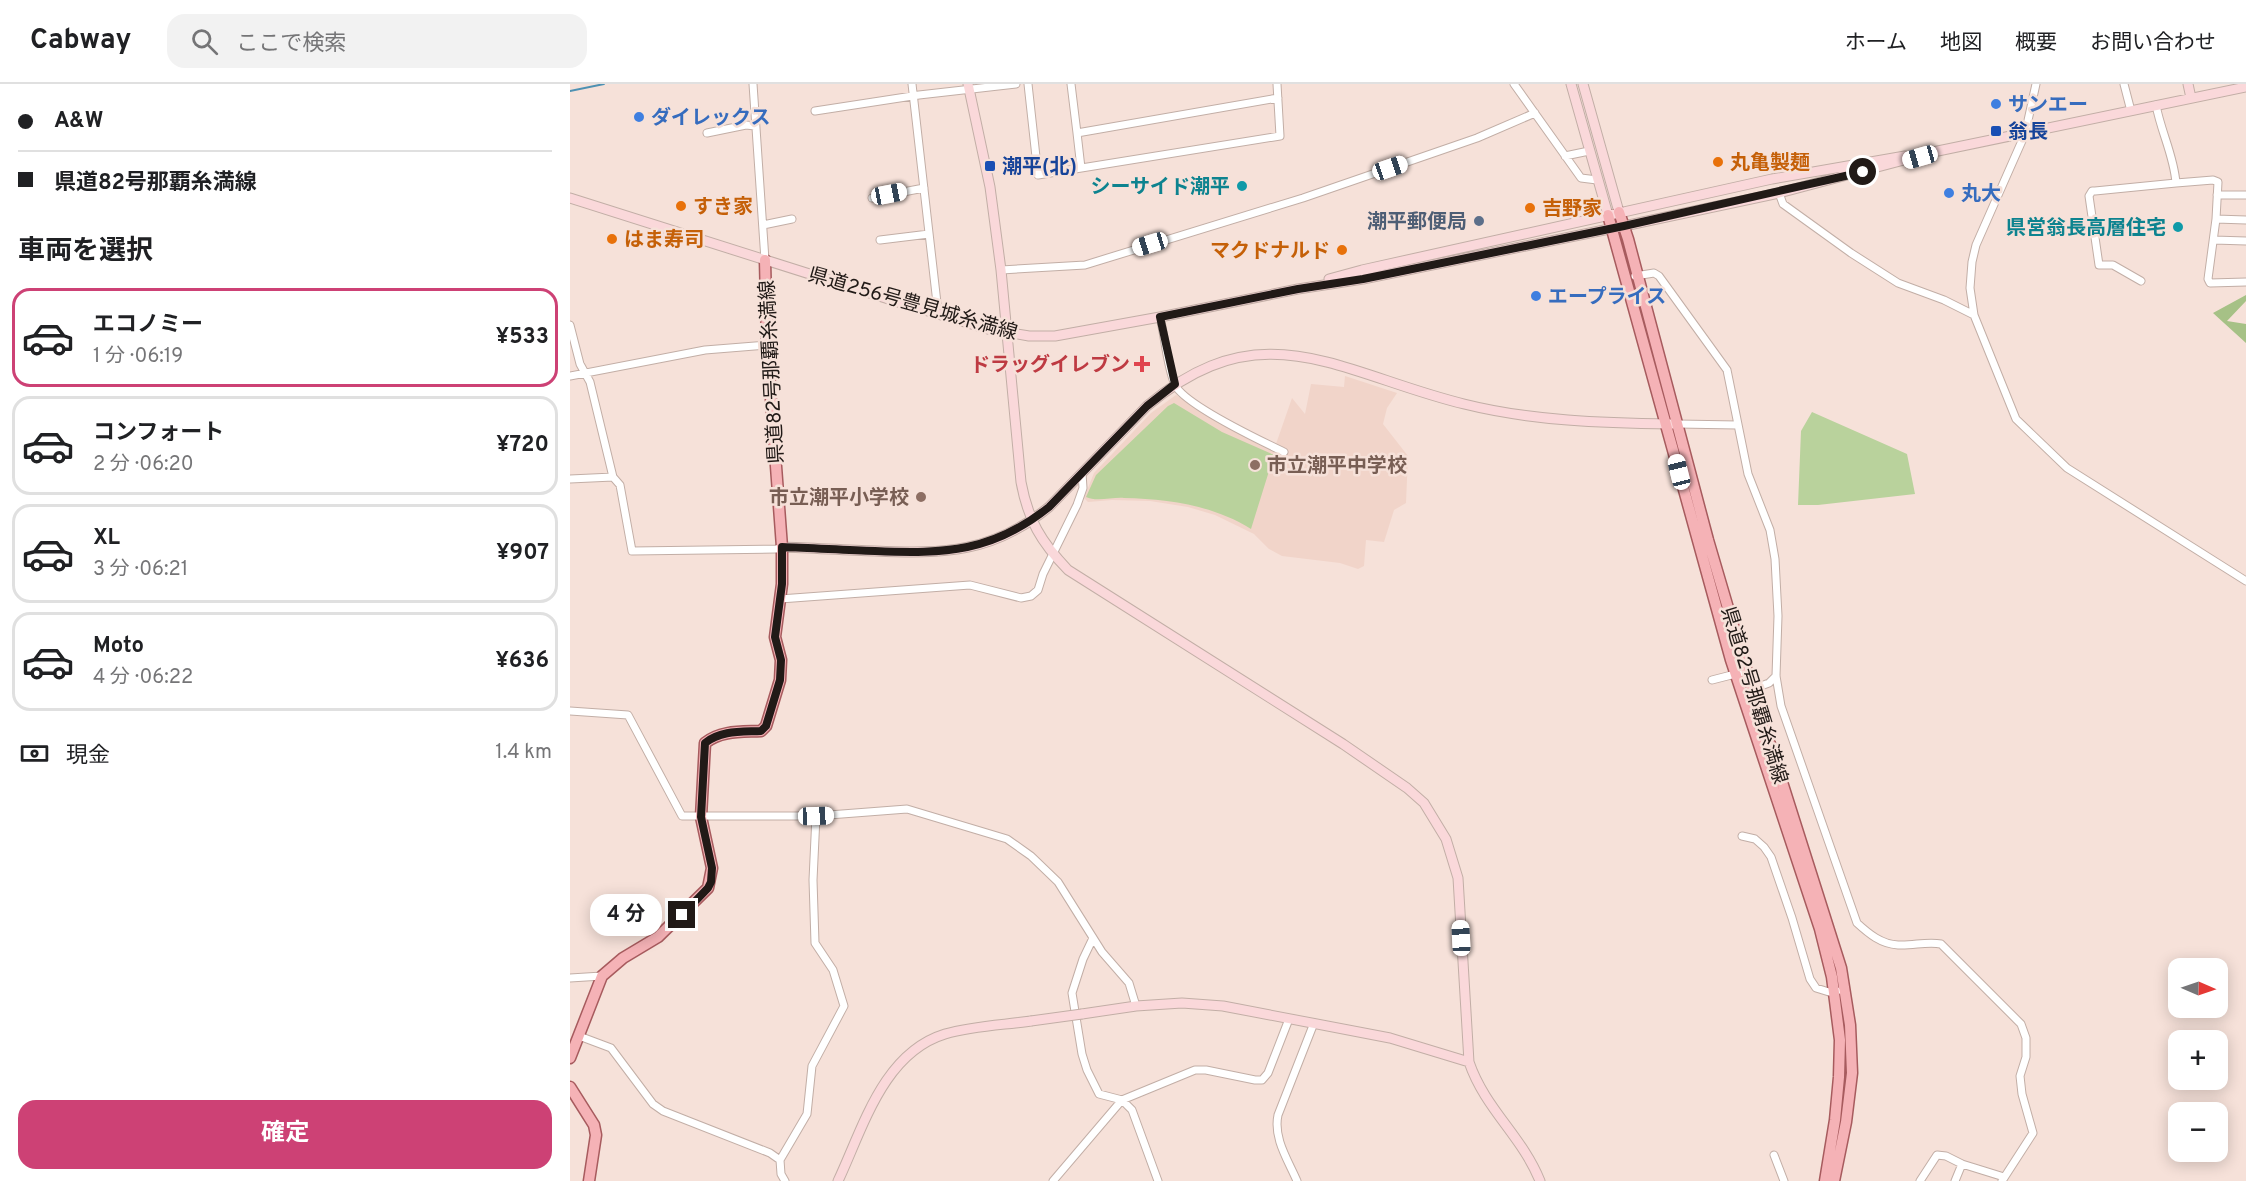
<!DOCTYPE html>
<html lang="ja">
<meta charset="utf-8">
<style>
body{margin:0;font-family:Overpass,"Noto Sans JP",sans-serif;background:#f2f2f2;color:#202124;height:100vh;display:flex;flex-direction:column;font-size:22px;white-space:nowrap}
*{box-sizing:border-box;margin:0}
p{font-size:20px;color:#757577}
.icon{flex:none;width:33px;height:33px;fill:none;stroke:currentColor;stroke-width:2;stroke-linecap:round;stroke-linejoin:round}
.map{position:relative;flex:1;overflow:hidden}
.drawer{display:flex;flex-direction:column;background:#fff;width:570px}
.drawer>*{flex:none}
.top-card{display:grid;align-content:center;height:132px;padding:0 18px;background:#fff}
.needle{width:39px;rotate:92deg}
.tools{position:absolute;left:1598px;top:874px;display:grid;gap:12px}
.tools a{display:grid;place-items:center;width:60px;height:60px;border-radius:12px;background:#fff;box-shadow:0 3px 15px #0003;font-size:30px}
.end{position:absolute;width:27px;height:27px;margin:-14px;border:8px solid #211a17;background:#fff;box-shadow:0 0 0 3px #fff}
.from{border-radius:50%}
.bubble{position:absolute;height:42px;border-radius:18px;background:#fff;box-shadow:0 3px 15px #0003;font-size:20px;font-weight:700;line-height:42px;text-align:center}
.car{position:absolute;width:18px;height:36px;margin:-18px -9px;border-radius:8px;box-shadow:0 0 4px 2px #0007;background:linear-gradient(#fff 24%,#345 0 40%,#fff 0 76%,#345 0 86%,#fff 0)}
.top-card b{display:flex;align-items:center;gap:21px;height:57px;font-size:22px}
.top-card b+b{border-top:2px solid #e0e0e0}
.top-card i{width:15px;height:15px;background:#202124}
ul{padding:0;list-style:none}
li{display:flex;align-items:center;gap:18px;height:99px;margin:0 12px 9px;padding:0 6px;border:3px solid #e0e0e0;border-radius:18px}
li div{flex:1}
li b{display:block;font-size:22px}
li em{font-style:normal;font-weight:700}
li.on{border-color:#cd4175}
li>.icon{width:54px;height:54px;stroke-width:1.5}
h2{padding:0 18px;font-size:27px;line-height:72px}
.pay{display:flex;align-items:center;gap:15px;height:66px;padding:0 18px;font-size:22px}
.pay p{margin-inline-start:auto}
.action{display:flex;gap:12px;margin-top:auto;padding:12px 18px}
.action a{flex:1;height:69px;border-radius:18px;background:#cd4175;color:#fff;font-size:24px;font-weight:700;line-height:69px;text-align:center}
header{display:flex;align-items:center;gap:36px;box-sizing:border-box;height:84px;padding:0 30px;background:#fff;border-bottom:2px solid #e0e0e0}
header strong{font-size:28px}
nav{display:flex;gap:33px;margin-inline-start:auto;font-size:21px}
.search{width:420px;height:54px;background:#f2f2f2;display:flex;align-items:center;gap:15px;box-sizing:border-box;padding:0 21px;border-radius:18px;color:#757577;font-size:22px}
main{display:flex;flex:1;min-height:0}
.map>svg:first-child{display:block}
</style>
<header>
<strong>Cabway</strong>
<div class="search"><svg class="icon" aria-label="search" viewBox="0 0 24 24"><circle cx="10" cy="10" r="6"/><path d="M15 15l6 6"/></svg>ここで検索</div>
<nav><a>ホーム</a><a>地図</a><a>概要</a><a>お問い合わせ</a></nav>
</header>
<main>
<section class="drawer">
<div class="top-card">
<b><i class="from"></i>A&amp;W</b>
<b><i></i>県道82号那覇糸満線</b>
</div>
<h2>車両を選択</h2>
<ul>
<li class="on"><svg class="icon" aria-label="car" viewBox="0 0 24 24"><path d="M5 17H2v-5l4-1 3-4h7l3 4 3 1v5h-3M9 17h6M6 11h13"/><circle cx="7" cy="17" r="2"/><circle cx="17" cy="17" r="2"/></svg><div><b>エコノミー</b><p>1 分 · 06:19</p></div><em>¥533</em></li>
<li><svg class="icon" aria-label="car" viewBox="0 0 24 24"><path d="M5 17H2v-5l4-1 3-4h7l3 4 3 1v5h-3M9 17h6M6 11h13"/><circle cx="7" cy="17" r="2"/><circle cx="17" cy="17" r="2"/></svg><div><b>コンフォート</b><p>2 分 · 06:20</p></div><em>¥720</em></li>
<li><svg class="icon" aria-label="car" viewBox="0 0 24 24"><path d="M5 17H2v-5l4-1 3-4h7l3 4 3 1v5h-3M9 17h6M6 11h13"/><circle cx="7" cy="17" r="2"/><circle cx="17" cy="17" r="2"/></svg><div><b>XL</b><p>3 分 · 06:21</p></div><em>¥907</em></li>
<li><svg class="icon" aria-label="car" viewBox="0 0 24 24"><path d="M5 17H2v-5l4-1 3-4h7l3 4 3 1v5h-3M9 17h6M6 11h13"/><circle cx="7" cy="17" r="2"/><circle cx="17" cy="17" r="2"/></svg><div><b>Moto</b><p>4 分 · 06:22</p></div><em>¥636</em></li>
</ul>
<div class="pay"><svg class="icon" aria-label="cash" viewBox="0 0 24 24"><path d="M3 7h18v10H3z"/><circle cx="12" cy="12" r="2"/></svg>現金<p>1.4 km</p></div>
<div class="action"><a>確定</a></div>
</section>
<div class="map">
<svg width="1676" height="1097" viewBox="0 0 1676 1097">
<rect width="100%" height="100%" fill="#f6e1d9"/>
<!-- built -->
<path fill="#f1d4c9" d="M775,292L827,309L817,324L813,340L838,372L836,419L824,426L814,458L796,456L794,482L788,485L770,479L712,472L699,465L684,450L645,431L618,423L580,417L542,416L518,418L514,414L524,389L581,329L606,311L690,361L693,355L706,360L722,314L735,330L741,300L774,303Z"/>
<!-- green -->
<path fill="#b9d29c" d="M604,319L652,348L704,371L681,445C643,421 597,415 554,414C543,413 526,418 516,413L526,391L598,322Z
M1242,328L1337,370L1345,410L1248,421H1228L1231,347Z"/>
<!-- forest -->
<path fill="#a6c186" d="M1676,211V217L1657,237L1676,240V259L1643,229Z"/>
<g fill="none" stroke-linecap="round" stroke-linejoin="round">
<!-- stream -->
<path stroke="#4e91b2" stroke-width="2" d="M0,7L34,0"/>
<defs>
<path id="street" d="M183,0L195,176
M342,0L367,219L365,229
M458,0L468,91L710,52L707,0
M501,0L507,49L708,14
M944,0L1011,94L1027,96
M1466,0L1455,50L1406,161L1402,178L1400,204L1404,231L1446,335L1497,384L1676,497
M1554,0L1561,27
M1586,21C1591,48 1604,72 1606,99L1643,96L1648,98L1646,135L1638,195L1640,199L1676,198
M245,27L349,11L446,0
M137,49L176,41L185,42
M507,49L511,84
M995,72L1019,67
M1209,109L1213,120L1281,169L1328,199L1374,216L1404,231
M1647,111H1676
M302,114L354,104
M1646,135L1676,136
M193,141L222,135
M310,156L359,150
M1644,156L1676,157
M431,186L515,181L733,114L907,54L965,29
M1065,192L1084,189L1089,192L1157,286L1178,390L1200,446L1205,475L1208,532L1206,592L1211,622L1287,839C1299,850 1311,860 1328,861C1343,862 1357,857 1371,860L1451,940L1456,954V973L1450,992L1452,1010L1463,1049L1432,1097
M1571,197L1543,181H1529L1519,112L1522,107H1525L1606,99
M590,233C595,253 597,282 605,301C615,321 691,357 714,368
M0,241L10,280L20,298L43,393L50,401L62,467L206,465L212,463
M0,292L135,266L197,261
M1108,340L1167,341
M0,395L43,393
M210,515L400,501L451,514L461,512L468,506L473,490L507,421L513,404L512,389
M1142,596L1177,587
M1172,609L1199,599L1206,592
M0,627L58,631L112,732H246L337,725L437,755L461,772L488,798L532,868L559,899L566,922
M1172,752L1185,755L1194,763L1201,773L1222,834L1240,895L1246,904L1259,908L1267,907
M523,854L513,875L502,909L512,970L517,986L529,1010L552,1016L562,1026L588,1097
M0,894L32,892
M9,952L41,964L83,1020L93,1027L200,1069L210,1076
M1204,1071L1214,1097
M215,1097L211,1090L210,1076L237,1030L242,982L274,922L263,886L245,859L243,796L246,732
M483,1097L552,1016L625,986H636L685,996H692L698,989L719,935
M727,1097C718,1076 703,1054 708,1031L744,939
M1350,1097L1367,1071L1376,1072L1392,1080L1434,1093
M1385,1097L1392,1080"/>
<path id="secondary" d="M398,0L420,103L431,186L451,398C458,436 471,458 498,486L773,660L837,704L854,719L876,755L888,794L899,978C915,1025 952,1052 970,1097
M1001,0L1038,131
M1013,0L1049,128
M1618,0L1621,14
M1363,68L1676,3
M0,114L328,218L418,245L459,252H485L590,233L728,205L793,195L1054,142L1209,109L1368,67
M759,195L792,186L1202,95L1335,72
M212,463C243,464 274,466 305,467C374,470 423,469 479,423L577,322C693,224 771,290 894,320C962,337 1033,339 1103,340
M512,930L566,922L612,919L653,922L820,954L899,978
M268,1097C293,1044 313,969 375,950C403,942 433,941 461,937"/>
<path id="primary" d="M1049,128L1058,155L1138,456L1173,575L1271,884L1280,941L1282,989L1276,1038L1264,1097
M1038,131L1161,576L1250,845L1262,893L1270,956L1269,993L1265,1036L1255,1097
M0,974L32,892L53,874L88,853L138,804L142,784L131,733L135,659C151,646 172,648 191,647L196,642L210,596L211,576L205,553L212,500V463L197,261L195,176
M0,1003L24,1041L26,1051L19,1097"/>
</defs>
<!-- street casing -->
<use href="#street" stroke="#c2aea6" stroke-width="9"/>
<!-- secondary casing -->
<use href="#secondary" stroke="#c2aea6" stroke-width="11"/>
<!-- primary casing -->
<use href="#primary" stroke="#a75b5e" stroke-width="13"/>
<!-- street -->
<use href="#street" stroke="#fff" stroke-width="7"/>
<!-- secondary -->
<use href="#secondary" stroke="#fad8da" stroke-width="9"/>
<!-- primary -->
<use href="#primary" stroke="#f5b2b6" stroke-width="10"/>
<defs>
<path id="secondary-bridge" d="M461,937L512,930"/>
</defs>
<!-- secondary-bridge casing -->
<use href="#secondary-bridge" stroke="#c2aea6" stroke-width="11" stroke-linecap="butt"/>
<!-- secondary-bridge -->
<use href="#secondary-bridge" stroke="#fad8da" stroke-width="9"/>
</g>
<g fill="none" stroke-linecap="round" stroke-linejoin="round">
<!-- route -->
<path stroke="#211a17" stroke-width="8" d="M112,831L138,804L141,798L142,784L131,733L135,659C151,646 172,648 191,647L196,642L210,596L211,576L205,553L212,500V463C243,464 274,466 305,467C375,470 423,468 479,423L577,322L605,300L590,233L728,205L793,195L1054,142L1293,88"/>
</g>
<!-- markers -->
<g fill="#3f7fe0" stroke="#f6e1d9" stroke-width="2">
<circle cx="1426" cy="20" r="6"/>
<circle cx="69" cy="33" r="6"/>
<circle cx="1379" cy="109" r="6"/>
<circle cx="966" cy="212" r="6"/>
</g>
<g fill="#1a4fb4" stroke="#f6e1d9" stroke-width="2">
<rect x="1420" y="41" width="12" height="12" rx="3"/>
<rect x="414" y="76" width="12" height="12" rx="3"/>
</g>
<g fill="#e8710a" stroke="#f6e1d9" stroke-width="2">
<circle cx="1148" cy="78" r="6"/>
<circle cx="111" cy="122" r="6"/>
<circle cx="960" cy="124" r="6"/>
<circle cx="42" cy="155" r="6"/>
<circle cx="772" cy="166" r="6"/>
</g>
<g fill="#0f9aa8" stroke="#f6e1d9" stroke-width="2">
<circle cx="672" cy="102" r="6"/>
<circle cx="1608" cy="143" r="6"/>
</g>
<circle fill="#5c6f8a" stroke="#f6e1d9" stroke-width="2" cx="909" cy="137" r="6"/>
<path fill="#e0444e" stroke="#f6e1d9" stroke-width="2" d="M569 271h6v6h6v6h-6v6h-6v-6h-6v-6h6z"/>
<g fill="#8d6e63" stroke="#f6e1d9" stroke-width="2">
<circle cx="685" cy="381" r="6"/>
<circle cx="351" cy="413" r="6"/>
</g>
<g text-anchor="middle" stroke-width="5" stroke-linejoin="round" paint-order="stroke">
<!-- shop labels -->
<g font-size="20" font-weight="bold" fill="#366cbe" stroke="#f6e1d9" text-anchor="start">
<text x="1438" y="27">サンエー</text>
<text x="81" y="40">ダイレックス</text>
<text x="1391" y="116">丸大</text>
<text x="978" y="219">エープライス</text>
</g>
<!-- transit labels -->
<g font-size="20" font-weight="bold" fill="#164399" stroke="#f6e1d9" text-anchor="start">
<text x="1438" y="54">翁長</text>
<text x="432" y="89">潮平(北)</text>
</g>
<!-- food labels -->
<g font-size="20" font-weight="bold" fill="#c56008" stroke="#f6e1d9" text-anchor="start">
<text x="1160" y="85">丸亀製麺</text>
<text x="123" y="129">すき家</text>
<text x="972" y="131">吉野家</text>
<text x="54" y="162">はま寿司</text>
<text x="760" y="173" text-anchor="end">マクドナルド</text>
</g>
<!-- culture labels -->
<g font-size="20" font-weight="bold" fill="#0d838f" stroke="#f6e1d9" text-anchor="end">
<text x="660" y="109">シーサイド潮平</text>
<text x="1596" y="150">県営翁長高層住宅</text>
</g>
<!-- service labels -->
<g font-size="20" font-weight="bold" fill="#4e5e75" stroke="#f6e1d9" text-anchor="end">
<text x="897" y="144">潮平郵便局</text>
</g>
<!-- street labels -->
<g font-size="20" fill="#211a17" stroke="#f6e1d9">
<text transform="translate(343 219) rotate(16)" y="7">県道256号豊見城糸満線</text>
<text transform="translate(201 288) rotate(-93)" y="7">県道82号那覇糸満線</text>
<text transform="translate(1185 611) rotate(73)" y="7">県道82号那覇糸満線</text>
</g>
<!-- health labels -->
<g font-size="20" font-weight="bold" fill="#be3a42" stroke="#f6e1d9" text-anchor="end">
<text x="560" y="287">ドラッグイレブン</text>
</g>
<!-- education labels -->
<g font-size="20" font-weight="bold" fill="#785e54" stroke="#f6e1d9" text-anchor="start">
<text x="697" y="388">市立潮平中学校</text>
<text x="339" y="420" text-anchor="end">市立潮平小学校</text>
</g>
</g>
</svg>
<div class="tools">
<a><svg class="needle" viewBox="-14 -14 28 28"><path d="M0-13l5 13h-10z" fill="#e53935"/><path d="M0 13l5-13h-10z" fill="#757577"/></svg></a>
<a>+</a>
<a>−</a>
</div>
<i class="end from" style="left:1293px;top:88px"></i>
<i class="end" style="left:112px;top:831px"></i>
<div class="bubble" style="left:20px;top:810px;width:72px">4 分</div>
<i class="car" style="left:1350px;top:73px;rotate:254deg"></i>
<i class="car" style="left:820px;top:84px;rotate:71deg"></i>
<i class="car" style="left:319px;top:110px;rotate:79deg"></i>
<i class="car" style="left:580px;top:160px;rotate:253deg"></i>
<i class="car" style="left:1109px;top:388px;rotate:346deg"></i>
<i class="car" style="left:246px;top:732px;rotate:88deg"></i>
<i class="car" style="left:891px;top:854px;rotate:357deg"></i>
</div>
</main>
